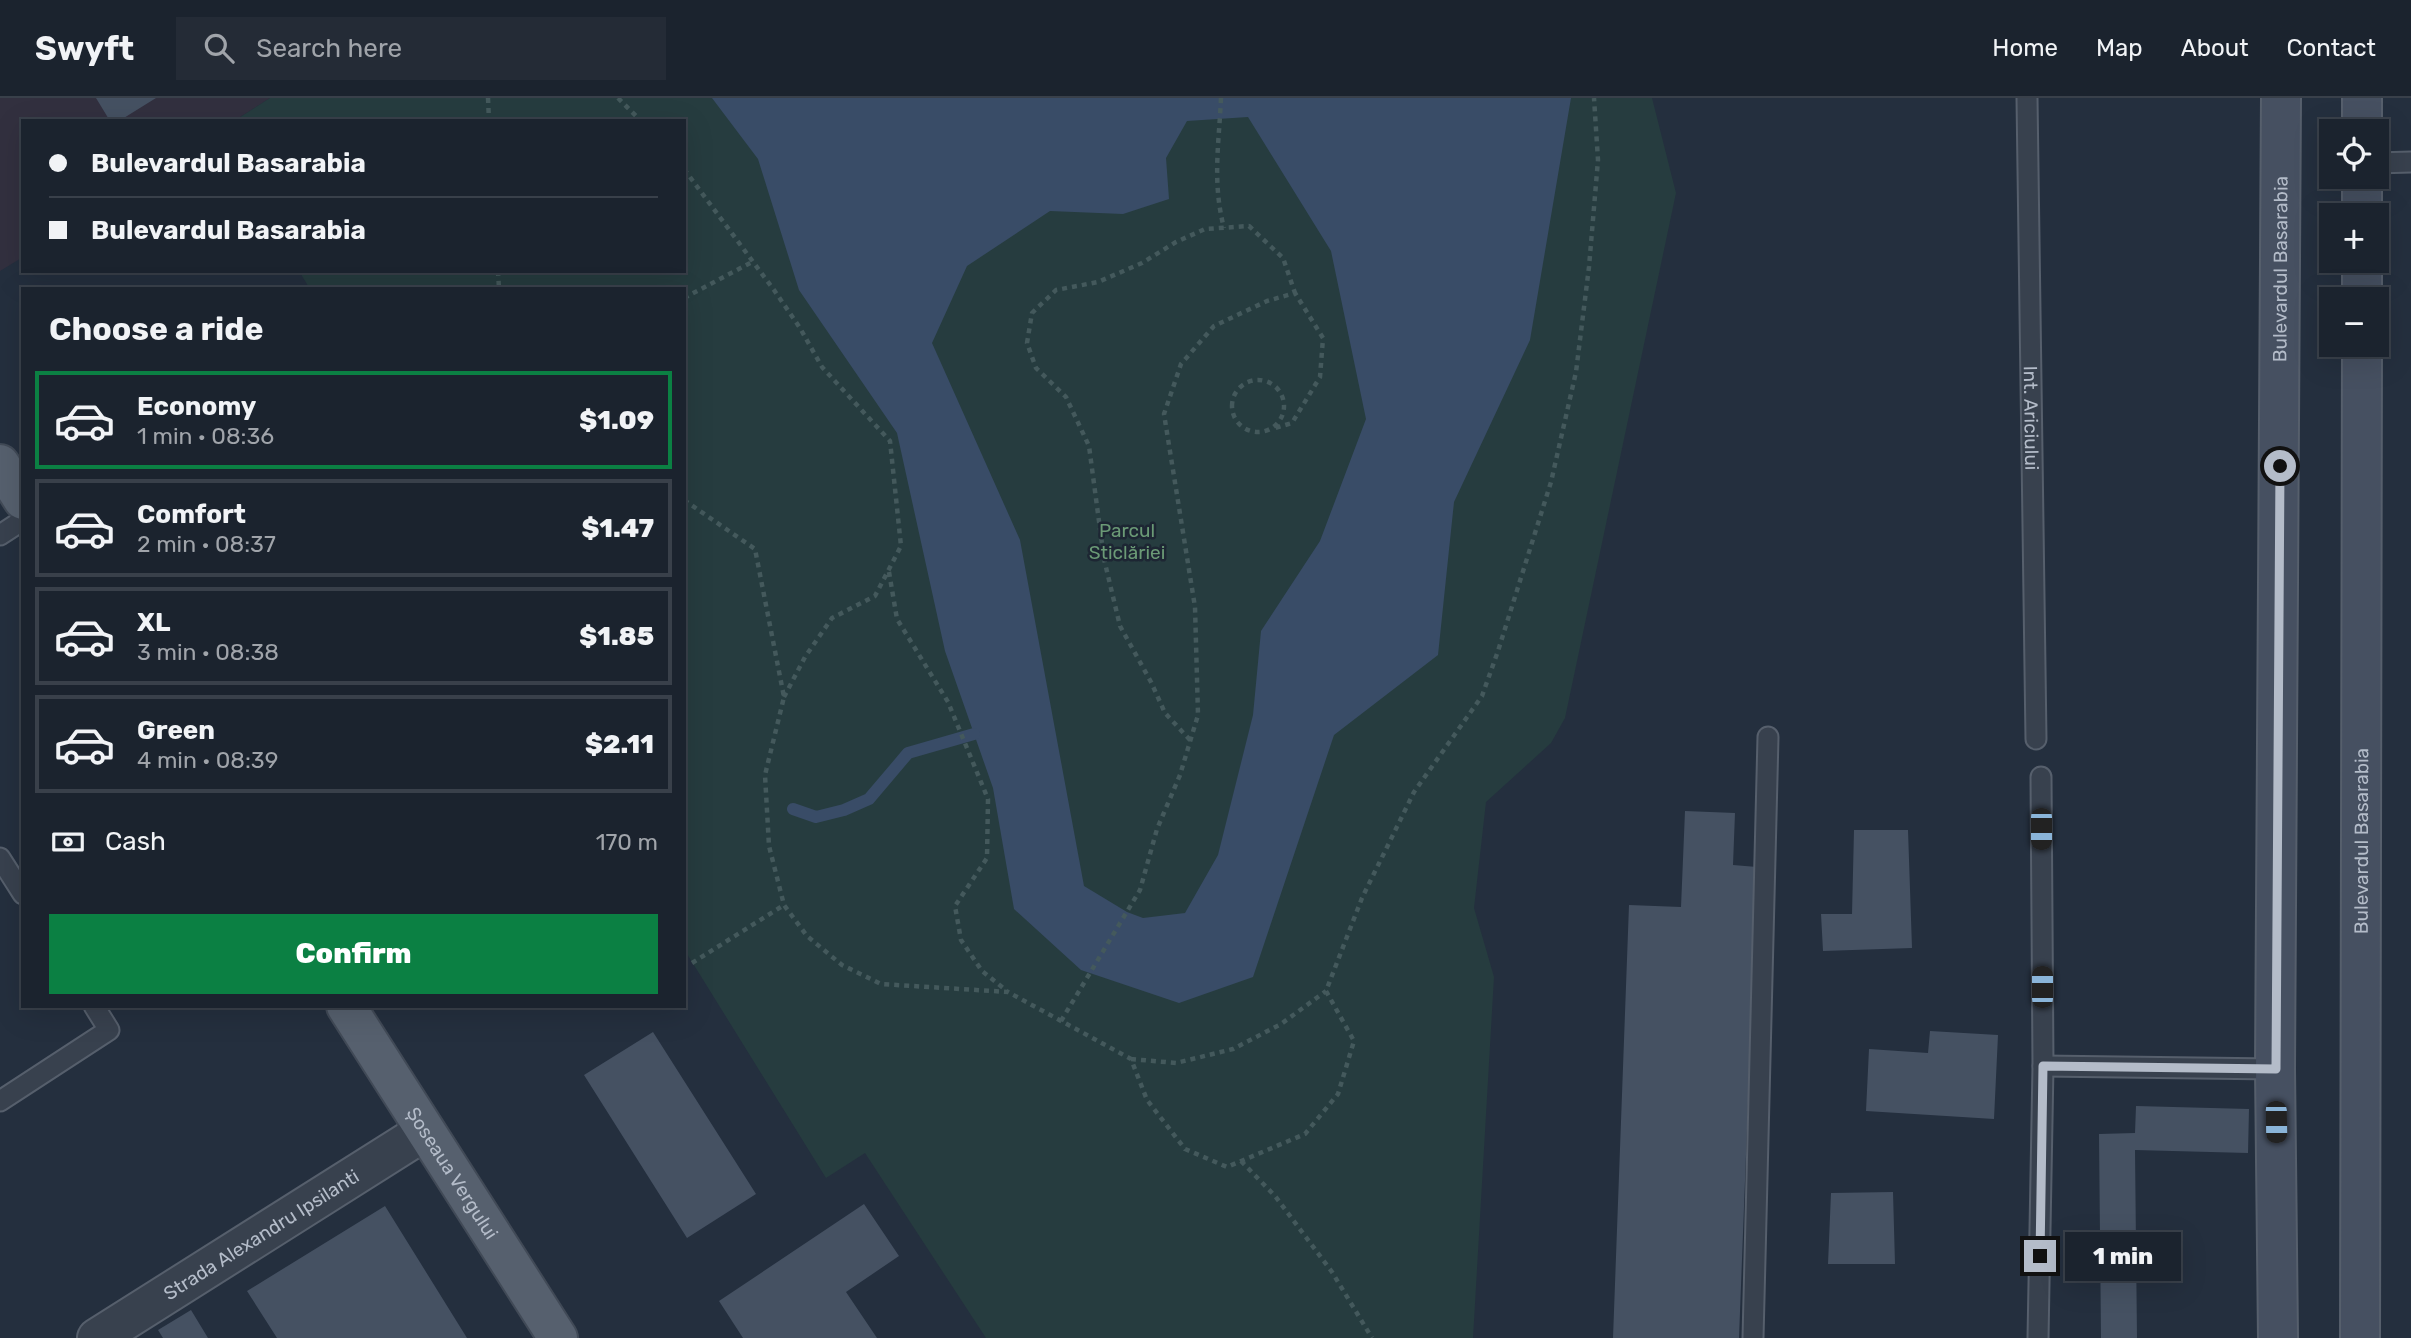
<!DOCTYPE html>
<meta charset="utf-8">
<style>
body{margin:0;font-family:Rubik,sans-serif;background:#242b36;color:#f1f3f6;height:100vh;display:flex;flex-direction:column;font-size:26px;white-space:nowrap}
*{box-sizing:border-box;margin:0}
p{font-size:23px;color:#a0a4aa}
.icon{flex:none;width:38px;height:38px;fill:none;stroke:currentColor;stroke-width:2;stroke-linecap:round;stroke-linejoin:round}
.map{position:relative;flex:1;overflow:hidden}
.panel{position:absolute;left:21px;top:189px;width:665px;height:721px;display:flex;flex-direction:column;background:#1b232e;border-radius:0px;box-shadow:0 7px 28px #0002,0 0 0 2px #39404a}
.panel>*{flex:none}
.hud{position:absolute;left:21px;top:21px;width:665px;height:154px;border-radius:0px;box-shadow:0 7px 28px #0002,0 0 0 2px #39404a;display:grid;align-content:center;height:154px;padding:0 28px;background:#1b232e}
.buttons{position:absolute;left:2319px;top:21px;display:grid;gap:14px}
.buttons a{display:grid;place-items:center;width:70px;height:70px;border-radius:0px;background:#1b232e;box-shadow:0 7px 28px #0002,0 0 0 2px #39404a;font-size:35px}
.end{position:absolute;width:32px;height:32px;margin:-16px;border:9px solid #b4bcc9;background:#111;box-shadow:0 0 0 4px #111}
.from{border-radius:50%}
.bubble{position:absolute;height:49px;border-radius:0px;background:#1b232e;box-shadow:0 7px 28px #0002,0 0 0 2px #39404a;font-size:23px;font-weight:800;line-height:49px;text-align:center}
.car{position:absolute;width:21px;height:42px;margin:-21px -10px;border-radius:9px;box-shadow:0 0 5px 2px #0007;background:linear-gradient(#222 24%,#8ab4d8 0 40%,#222 0 76%,#8ab4d8 0 86%,#222 0)}
.hud b{display:flex;align-items:center;gap:24px;height:66px;font-size:26px}
.hud b+b{border-top:2px solid #39404a}
.hud i{width:18px;height:18px;background:#f1f3f6}
ul{padding:0;list-style:none}
li{display:flex;align-items:center;gap:21px;height:98px;margin:0 14px 10px;padding:0 14px;border:4px solid #39404a;border-radius:0px}
li div{flex:1}
li b{display:block;font-size:26px}
li em{font-style:normal;font-weight:800}
li.on{border-color:#0b8043}
li>.icon{width:63px;height:63px;stroke-width:1.5}
h2{padding:0 28px;font-size:32px;line-height:84px}
.pay{display:flex;align-items:center;gap:18px;height:77px;padding:0 28px;font-size:26px}
.pay p{margin-inline-start:auto}
.button{display:flex;gap:14px;margin-top:auto;padding:14px 28px}
.button a{flex:1;height:80px;border-radius:0px;background:#0b8043;color:#fff;font-size:28px;font-weight:800;line-height:80px;text-align:center}
header{display:flex;align-items:center;gap:42px;box-sizing:border-box;height:98px;padding:0 35px;background:#1b232e;border-bottom:2px solid #39404a}
header strong{font-size:33px}
nav{display:flex;gap:38px;margin-inline-start:auto;font-size:24px}
.search{width:490px;height:63px;background:#242b36;display:flex;align-items:center;gap:18px;box-sizing:border-box;padding:0 24px;border-radius:0px;color:#a0a4aa;font-size:26px}
.map>svg:first-child{display:block}
</style>
<header>
<strong>Swyft</strong>
<div class="search"><svg class="icon" aria-label="search" viewBox="0 0 24 24"><circle cx="10" cy="10" r="6"/><path d="M15 15l6 6"/></svg>Search here</div>
<nav><a>Home</a><a>Map</a><a>About</a><a>Contact</a></nav>
</header>
<div class="map">
<svg width="2411" height="1240" viewBox="0 0 2411 1240">
<rect width="100%" height="100%" fill="#242f3e"/>
<!-- medical -->
<path fill="#32303f" d="M0,0H270L234,23H23V159L0,173Z"/>
<!-- green -->
<path fill="#263c3f" d="M270,0H1652L1676,95L1565,620L1551,645L1486,704L1474,810L1494,879L1473,1240H986L865,1055L826,1080L684,851V191H310L299,173H684V23H234Z"/>
<!-- water -->
<path fill="#394c67" fill-rule="evenodd" d="M712,0H1571L1530,242L1454,404L1438,557L1334,637L1253,879L1179,905L1081,872L1014,811L993,690L945,553L897,335L799,192L758,61ZM1248,19L1331,153L1366,321L1320,443L1261,533L1253,617L1218,757L1185,815L1143,820L1127,814L1084,788L1020,442L932,245L967,168L1050,113L1123,116L1169,101L1166,60L1187,23Z"/>
<g fill="none" stroke-linecap="round" stroke-linejoin="round">
<!-- stream -->
<path stroke="#394c67" stroke-width="12" d="M793,711L816,719L844,712L869,701L908,655L974,636"/>
</g>
<!-- building -->
<path fill="#455162" d="M96,0H156L119,23H110Z
M1685,713L1735,715L1733,767L1757,769L1739,1240H1613L1629,807L1681,809Z
M1854,732H1908L1912,850L1823,853L1821,816H1852Z
M1930,933L1998,937L1994,1021L1866,1013L1869,951L1928,955Z
M653,934L756,1096L687,1140L584,977Z
M2136,1008L2249,1011L2248,1055L2135,1052L2137,1240H2101L2099,1036L2135,1035Z
M1893,1094L1895,1166H1828L1831,1095Z
M864,1106L899,1158L846,1194L877,1240H743L719,1203Z
M385,1108L467,1240H277L247,1193Z
M191,1212L208,1240H163L158,1232Z"/>
<g fill="none" stroke-linecap="round" stroke-linejoin="round">
<defs>
<g id="service">
<path id="s1" d="M2027,0L2036,641"/>
<path d="M2376,65L2411,64"/>
<path d="M0,437L23,422"/>
<path d="M0,760L23,796"/>
<path d="M2043,968L2275,971"/>
<path d="M0,1003L109,932L94,908"/>
<path d="M1753,1240L1768,639"/>
<path d="M2038,1240L2043,968L2041,679"/>
</g>
<g id="minor">
<path id="s2" d="M97,1240L425,1033"/>
</g>
<g id="secondary">
<path d="M2362,0V33"/>
<path d="M2362,79V117"/>
<path d="M2362,201V163"/>
<path id="s3" d="M2278,1240L2275,971L2281,0"/>
<path id="s4" d="M2360,1240L2362,247"/>
</g>
<g id="primary">
<path d="M0,366L23,402"/>
<path id="s5" d="M346,908L558,1240"/>
</g>
</defs>
<!-- service casing -->
<use href="#service" stroke="#565f6c" stroke-width="23"/>
<!-- minor casing -->
<use href="#minor" stroke="#565f6c" stroke-width="42"/>
<!-- secondary casing -->
<use href="#secondary" stroke="#565f6c" stroke-width="42"/>
<!-- primary casing -->
<use href="#primary" stroke="#414a57" stroke-width="42"/>
<!-- path -->
<path stroke="#44595c" stroke-width="4.5" stroke-dasharray="5 5" stroke-linecap="butt" d="M488,0L489,23
M618,0L641,23
M1221,0C1219,46 1212,84 1224,130
M684,71L774,192L800,230L822,269L890,343L901,448L875,498L832,520L805,559L784,599
M498,173L499,191
M684,200L752,164
M1232 308a26 26 0 1 1 52 0a26 26 0 1 1-52 0Z
M684,402L755,451L784,599L765,677L769,748L784,807L807,838L842,867L881,886L1008,894L1131,961L1147,1002L1185,1051L1227,1069L1305,1036L1338,996L1354,943L1326,893L1362,800L1414,694L1482,598L1498,553L1551,384L1576,274L1589,169L1598,62L1594,0
M889,474L897,521L948,604L988,701L987,760L955,808L961,842L982,873L1007,893
M1190,642L1165,615L1151,584L1120,528L1104,461L1089,348L1066,299L1036,270L1027,245L1032,215L1056,192L1098,184L1142,165L1176,144L1205,131L1249,128L1283,160L1295,195
M692,865L784,807
M1061,923L1140,792L1157,731L1180,677L1198,617L1195,509L1164,316L1181,266L1214,228L1267,203L1295,195L1323,240L1320,279L1292,325L1272,331
M1131,961L1176,965L1233,951L1281,926L1326,893
M1241,1063L1275,1098L1332,1174L1372,1240"/>
<!-- service -->
<use href="#service" stroke="#38414e" stroke-width="19"/>
<!-- minor -->
<use href="#minor" stroke="#38414e" stroke-width="38"/>
<!-- secondary -->
<use href="#secondary" stroke="#465061" stroke-width="38"/>
<!-- primary -->
<use href="#primary" stroke="#56606e" stroke-width="38"/>
</g>
<g fill="none" stroke-linecap="round" stroke-linejoin="round">
<!-- route -->
<path stroke="#b4bcc9" stroke-width="9" d="M2040,1158L2043,968L2276,971L2280,368"/>
</g>
<g text-anchor="middle" stroke-width="5" stroke-linejoin="round" paint-order="stroke">
<!-- street labels -->
<g font-size="19" fill="#b4bcc9" stroke="#1d2633">
<text dy="7" stroke="none"><textPath href="#s3" startOffset="1069">Bulevardul Basarabia</textPath></text>
<text dy="7" stroke="none"><textPath href="#s1" startOffset="320">Int. Ariciului</textPath></text>
<text dy="7" stroke="none"><textPath href="#s4" startOffset="497">Bulevardul Basarabia</textPath></text>
<text dy="7" stroke="none"><textPath href="#s5" startOffset="198">Șoseaua Vergului</textPath></text>
<text dy="7" stroke="none"><textPath href="#s2" startOffset="194">Strada Alexandru Ipsilanti</textPath></text>
</g>
<!-- park labels -->
<g font-size="19" fill="#6b9a76" stroke="#1d2633">
<text x="1127" y="439">Parcul<tspan x="1127" dy="22">Sticlăriei</tspan></text>
</g>
</g>
</svg>
<div class="buttons">
<a><svg class="icon" aria-label="locate" viewBox="0 0 24 24"><circle cx="12" cy="12" r="6"/><path d="M12 2v4M12 18v4M2 12h4M18 12h4"/></svg></a>
<a>+</a>
<a>−</a>
</div>
<i class="end from" style="left:2280px;top:368px"></i>
<i class="end" style="left:2040px;top:1158px"></i>
<div class="bubble" style="left:2065px;top:1134px;width:116px">1 min</div>
<i class="car" style="left:2041px;top:731px;rotate:180deg"></i>
<i class="car" style="left:2042px;top:889px;rotate:0deg"></i>
<i class="car" style="left:2276px;top:1024px;rotate:179deg"></i>
<div class="hud">
<b><i class="from"></i>Bulevardul Basarabia</b>
<b><i></i>Bulevardul Basarabia</b>
</div>
<section class="panel">
<h2>Choose a ride</h2>
<ul>
<li class="on"><svg class="icon" aria-label="car" viewBox="0 0 24 24"><path d="M5 17H2v-5l4-1 3-4h7l3 4 3 1v5h-3M9 17h6M6 11h13"/><circle cx="7" cy="17" r="2"/><circle cx="17" cy="17" r="2"/></svg><div><b>Economy</b><p>1 min · 08:36</p></div><em>$1.09</em></li>
<li><svg class="icon" aria-label="car" viewBox="0 0 24 24"><path d="M5 17H2v-5l4-1 3-4h7l3 4 3 1v5h-3M9 17h6M6 11h13"/><circle cx="7" cy="17" r="2"/><circle cx="17" cy="17" r="2"/></svg><div><b>Comfort</b><p>2 min · 08:37</p></div><em>$1.47</em></li>
<li><svg class="icon" aria-label="car" viewBox="0 0 24 24"><path d="M5 17H2v-5l4-1 3-4h7l3 4 3 1v5h-3M9 17h6M6 11h13"/><circle cx="7" cy="17" r="2"/><circle cx="17" cy="17" r="2"/></svg><div><b>XL</b><p>3 min · 08:38</p></div><em>$1.85</em></li>
<li><svg class="icon" aria-label="car" viewBox="0 0 24 24"><path d="M5 17H2v-5l4-1 3-4h7l3 4 3 1v5h-3M9 17h6M6 11h13"/><circle cx="7" cy="17" r="2"/><circle cx="17" cy="17" r="2"/></svg><div><b>Green</b><p>4 min · 08:39</p></div><em>$2.11</em></li>
</ul>
<div class="pay"><svg class="icon" aria-label="cash" viewBox="0 0 24 24"><path d="M3 7h18v10H3z"/><circle cx="12" cy="12" r="2"/></svg>Cash<p>170 m</p></div>
<div class="button"><a>Confirm</a></div>
</section>
</div>
